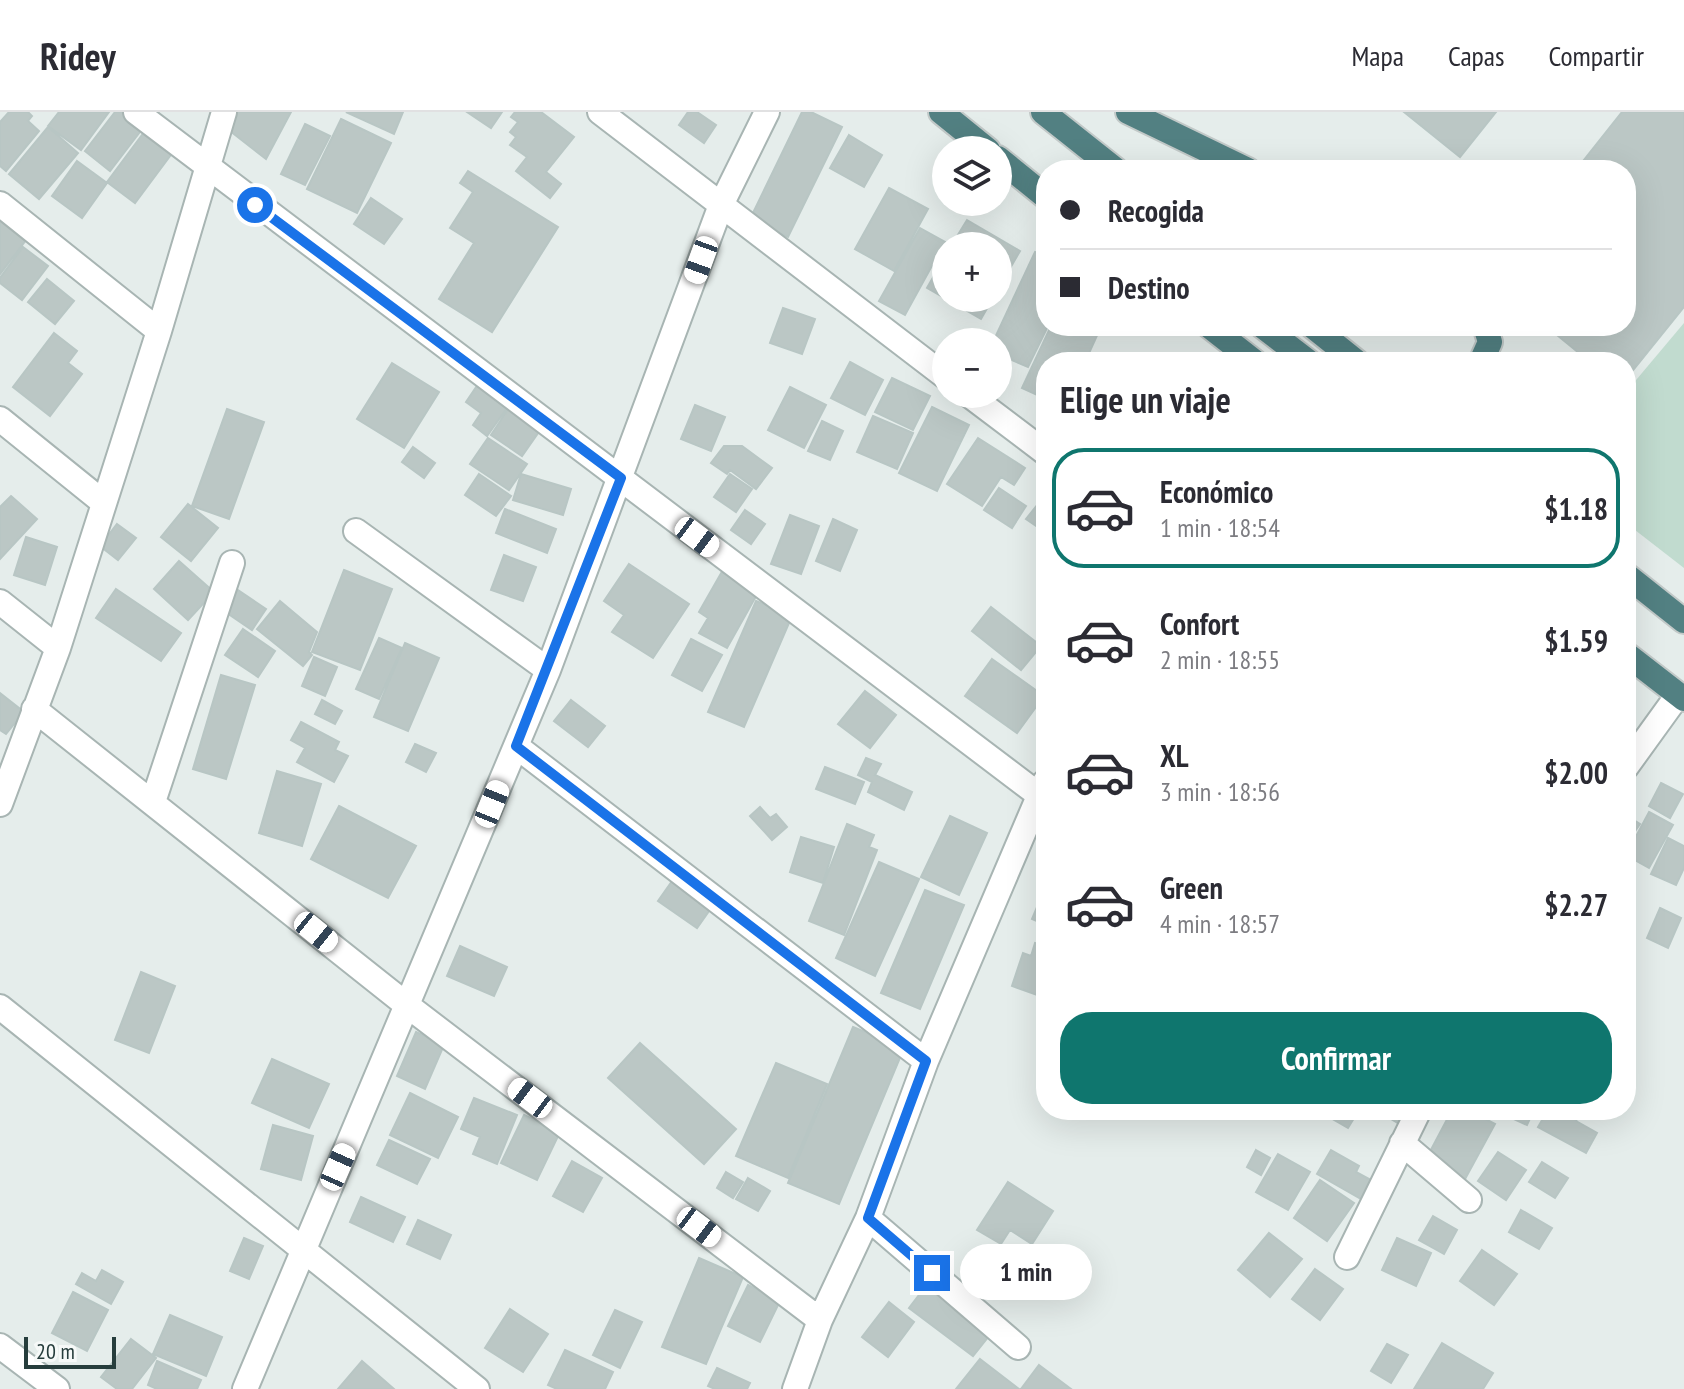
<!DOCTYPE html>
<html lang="es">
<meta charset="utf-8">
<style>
body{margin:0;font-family:"PT Sans Narrow",sans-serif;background:#f7f7f7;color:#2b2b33;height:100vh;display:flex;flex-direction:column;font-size:30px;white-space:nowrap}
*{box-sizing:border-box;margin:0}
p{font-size:26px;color:#7c7c81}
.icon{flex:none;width:44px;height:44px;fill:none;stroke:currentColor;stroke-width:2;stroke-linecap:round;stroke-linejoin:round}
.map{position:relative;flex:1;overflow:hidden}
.sheet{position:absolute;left:1036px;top:240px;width:600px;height:768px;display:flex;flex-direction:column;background:#fff;border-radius:32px;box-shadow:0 8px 32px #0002}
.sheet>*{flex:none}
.guide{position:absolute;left:1036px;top:48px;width:600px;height:176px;border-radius:32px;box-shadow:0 8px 32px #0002;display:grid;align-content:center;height:176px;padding:0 24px;background:#fff}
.buttons{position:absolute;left:932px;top:24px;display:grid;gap:16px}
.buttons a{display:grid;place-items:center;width:80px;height:80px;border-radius:50%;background:#fff;box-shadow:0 8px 32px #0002;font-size:40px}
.scale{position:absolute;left:24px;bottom:20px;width:92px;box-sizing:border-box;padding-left:8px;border:4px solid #263d3c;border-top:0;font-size:22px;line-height:28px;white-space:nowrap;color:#263d3c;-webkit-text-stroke:6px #f6f9f8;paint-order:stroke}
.end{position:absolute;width:36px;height:36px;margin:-18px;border:10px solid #1a73e8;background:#fff;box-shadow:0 0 0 4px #fff}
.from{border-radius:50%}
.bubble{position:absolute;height:56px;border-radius:28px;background:#fff;box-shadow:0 8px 32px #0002;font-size:26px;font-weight:700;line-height:56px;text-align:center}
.car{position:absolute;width:24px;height:48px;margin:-24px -12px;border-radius:10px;box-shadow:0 0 6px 2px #0007;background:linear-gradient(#fff 24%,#345 0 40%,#fff 0 76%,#345 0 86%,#fff 0)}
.guide b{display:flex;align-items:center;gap:28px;height:76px;font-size:30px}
.guide b+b{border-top:2px solid #e1e1e2}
.guide i{width:20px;height:20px;background:#2b2b33}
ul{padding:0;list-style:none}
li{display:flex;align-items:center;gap:24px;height:120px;margin:0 16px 12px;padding:0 8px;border:4px solid transparent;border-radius:32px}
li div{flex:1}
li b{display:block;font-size:30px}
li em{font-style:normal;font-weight:700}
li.on{border-color:#0f766e}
li>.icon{width:72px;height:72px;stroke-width:1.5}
h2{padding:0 24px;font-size:36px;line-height:96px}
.primary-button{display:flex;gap:16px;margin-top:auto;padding:16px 24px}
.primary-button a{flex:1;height:92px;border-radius:32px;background:#0f766e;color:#fff;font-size:32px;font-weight:700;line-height:92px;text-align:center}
header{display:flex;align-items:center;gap:48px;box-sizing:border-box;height:112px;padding:0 40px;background:#fff;border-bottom:2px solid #e1e1e2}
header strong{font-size:38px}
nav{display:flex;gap:44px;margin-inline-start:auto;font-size:28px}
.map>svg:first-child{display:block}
</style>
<header>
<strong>Ridey</strong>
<nav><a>Mapa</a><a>Capas</a><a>Compartir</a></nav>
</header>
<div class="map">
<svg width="1684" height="1277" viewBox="0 0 1684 1277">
<rect width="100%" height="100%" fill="#e5edeb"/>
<!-- green -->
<path fill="#c1dbcf" d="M1684,211V456L1626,411V280Z"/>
<!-- building -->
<path fill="#bbc7c5" stroke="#b8c6c4" stroke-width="2" d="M9,0H28L32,4L28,9L39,19L6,59L0,54V10Z
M59,0H109L81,38L48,14Z
M115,0H130L146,12L110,59L85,39Z
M238,0H291L266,47L230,19Z
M346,0H403L394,22Z
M467,0H502L491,16Z
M515,0H541L574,25L546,60L561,72L550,86L516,59L527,45L510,33L516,25L510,20L518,10L511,5Z
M688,0H697L716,13L704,31L679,13Z
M802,0H811L842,15L788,125L750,107Z
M1404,0H1496L1460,45Z
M1622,0H1684V195L1626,267V250H1590L1546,214H1626V58H1576Z
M341,7L391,31L357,101L307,77Z
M305,12L330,24L305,73L281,62Z
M48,15L78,41L39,87L9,62Z
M148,15L176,36L135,91L107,70Z
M849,23L882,43L864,75L830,56Z
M77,49L107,71L82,106L52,84Z
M468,59L558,115L492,220L439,187L474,131L450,116L473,80L460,71Z
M889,76L928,97L894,159L855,137Z
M371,86L402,107L384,132L354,112Z
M8,100L33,119L0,162V110Z
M967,108L1020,139L998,177V134H951Z
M920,116L945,130L905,203L879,189Z
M23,135L48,154L22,188L0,171V166Z
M1035,140L1046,145V173L1037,192L1046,197L1048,214L1028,255L998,242V230H993Z
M946,143V186H993L981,207L927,176Z
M47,167L74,189L55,212L28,190Z
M783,196L815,207L802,242L770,231Z
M1051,214H1087L1099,219L1085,250H1046V287L1022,276Z
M54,221L77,239L68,251L82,262L50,304L13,275Z
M850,250L883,268L865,303L831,286Z
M392,251L439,280L404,336L357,307Z
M892,266L930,284L913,318L875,300Z
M481,268L512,289L487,324L473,313L481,301L466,290Z
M790,275L826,293L804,336L768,318Z
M511,293L543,314L522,344L491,323Z
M695,293L725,305L711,339L681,327Z
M932,295L969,313L937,379L899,361Z
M227,297L264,310L229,407L192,394Z
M873,304L913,321L897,357L857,340Z
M822,309L843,319L830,348L808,339Z
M488,326L527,352L509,378L470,352Z
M978,326L1025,356L1014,373L1001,365L982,394L947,372Z
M724,334H742L772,356L756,377L730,358L727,362L711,351Z
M413,335L435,351L424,366L402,350Z
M479,362L511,384L496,404L465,383Z
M521,362L571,377L563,403L513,388Z
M730,362L752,377L736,400L714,385Z
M999,376L1026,394L1012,416L984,398Z
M1046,382V418L1045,420L1026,407Z
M11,384L37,407L0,447V395Z
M188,392L218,416L191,449L161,425Z
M505,397L556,417L547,441L496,421Z
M745,398L765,412L751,432L731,418Z
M790,403L819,414L801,462L771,452Z
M833,407L857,418L840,459L816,449Z
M117,412L136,426L118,448L100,434Z
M26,425L57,435L45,473L14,463Z
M504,443L536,455L523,489L491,478Z
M179,449L214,480L188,508L154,477Z
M629,452L689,492L653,546L612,520L624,503L604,489Z
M724,456L760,477L727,536L699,521L708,506L699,500Z
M344,458L392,477L360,558L312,540Z
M116,477L181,521L161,549L96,506Z
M238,478L266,497L252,518L224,499Z
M280,489L317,520L309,540L312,543L303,554L257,517Z
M756,489L792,504L744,615L708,600Z
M991,495L1041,534L1021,558L972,519Z
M243,517L275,539L258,565L225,543Z
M379,526L402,536L379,587L356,577Z
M691,527L722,543L702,579L672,563Z
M405,531L439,546L408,619L374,605Z
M314,545L337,555L325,584L302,574Z
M992,547L1044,584L1017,621L965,584Z
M221,563L255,573L226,667L193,657Z
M865,579L896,603L870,636L838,612Z
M0,581L24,600L6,622L0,618Z
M322,588L342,599L335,612L315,602Z
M571,588L605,614L588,635L554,609Z
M301,610L339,630L335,638L348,644L334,670L297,650L305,636L291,628Z
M415,632L436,641L426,660L406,650Z
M866,646L881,652L875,663L912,680L904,698L868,680L872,670L858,663Z
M825,655L864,670L855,692L816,677Z
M277,659L321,672L302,734L259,721Z
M1661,671L1683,682L1670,706L1649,694Z
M339,694L416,734L388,786L311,747Z
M760,695L770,706L776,702L787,715L772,728L750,704Z
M1649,700L1673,713L1649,756L1626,743Z
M1626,703L1640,712L1626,732Z
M950,704L987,721L959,783L921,765Z
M847,712L874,723L869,735L877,738L844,823L809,809Z
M801,725L834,735L823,771L790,760Z
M1668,726L1684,734V756L1676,773L1651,762Z
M879,750L919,767L875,864L836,846Z
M675,765L714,792L697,816L658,789Z
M925,778L964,793L920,897L881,881Z
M1043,781L1046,782V813L1032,807Z
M1660,796L1681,806L1668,836L1647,826Z
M1035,831L1046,835V868L1040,884L1012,874L1023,841L1031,844Z
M460,834L507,855L494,884L447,864Z
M141,860L175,874L149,941L115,928Z
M853,915L904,936L839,1092L788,1071Z
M416,920L444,933L425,977L397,964Z
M640,931L736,1017L704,1052L608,966Z
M272,947L329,972L309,1016L252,991Z
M776,951L827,972L788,1066L736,1044Z
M410,981L458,1005L438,1046L390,1023Z
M474,986L517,1003L497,1052L473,1042L480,1025L461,1017Z
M1326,998H1359L1348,1016L1324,1002Z
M1376,998H1400L1408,1003L1401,1013Z
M1452,998H1468L1495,1012L1464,1069L1425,1049Z
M1507,998H1534L1527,1013L1505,1003Z
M1548,998H1573L1580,1002L1576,1009L1597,1021L1586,1041L1538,1015Z
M524,1003L560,1020L537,1068L501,1051Z
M273,1013L313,1024L301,1068L261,1057Z
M389,1028L430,1047L417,1072L377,1053Z
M1256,1038L1270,1046L1261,1063L1247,1055Z
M1331,1038L1359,1054L1356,1060L1380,1073L1370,1092L1317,1062Z
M1498,1040L1526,1058L1506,1088L1478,1069Z
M1278,1042L1310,1060L1288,1098L1256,1080Z
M572,1049L602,1066L583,1100L553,1084Z
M1542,1050L1568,1066L1555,1086L1529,1070Z
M726,1060L743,1070L733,1086L717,1076Z
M748,1066L770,1079L758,1099L736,1087Z
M1320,1068L1354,1091L1327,1129L1294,1106Z
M1008,1070L1053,1099L1032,1132L1010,1118L1001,1132L977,1118Z
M361,1085L405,1105L393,1130L350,1110Z
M1521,1098L1552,1116L1539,1137L1509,1120Z
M1433,1104L1457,1118L1444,1142L1419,1128Z
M418,1108L451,1123L440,1147L407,1132Z
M1269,1121L1302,1147L1270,1185L1238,1158Z
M244,1126L263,1134L249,1167L230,1159Z
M1397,1126L1431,1141L1416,1174L1382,1158Z
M1482,1138L1517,1162L1494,1193L1460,1169Z
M699,1146L743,1165L706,1252L662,1235Z
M1315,1157L1343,1177L1320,1208L1292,1187Z
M102,1158L123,1170L111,1192L76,1172L82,1161L96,1169Z
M929,1170L993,1219L973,1244L909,1196Z
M748,1173L780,1189L760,1230L728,1214Z
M73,1180L108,1198L87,1239L52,1221Z
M889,1190L914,1210L888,1245L862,1225Z
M510,1197L548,1222L523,1260L485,1236Z
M615,1198L642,1210L620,1256L593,1243Z
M170,1203L222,1225L206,1264L153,1242Z
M131,1227L156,1246L132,1277H117L101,1265Z
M1442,1231L1493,1261L1483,1277H1414Z
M1387,1232L1408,1243L1391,1271L1371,1259Z
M565,1238L613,1260L605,1277H557L548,1273Z
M980,1247L1019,1277H956Z
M157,1249L201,1268L197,1277H157L148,1273Z
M362,1249L394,1277H338Z
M1039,1253L1071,1277H1021Z
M717,1256L750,1271L747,1277H715L708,1274Z"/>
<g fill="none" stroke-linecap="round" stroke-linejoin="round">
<defs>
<path id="minor" d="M136,0L1039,683
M600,0L946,265
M0,92L159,219
M968,282L1046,341
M0,307L104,391
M356,419L548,558
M0,490L58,536
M34,597L408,894L820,1208
M516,634L926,949
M1626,655L1678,583
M153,690L232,451
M0,692L58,536L159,219L224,0
M0,895L477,1277
M1402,1031L1469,1088
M868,1106L1018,1235
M1347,1145L1419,998
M0,1234L57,1277
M245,1277L548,558L721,93L767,0
M795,1277L820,1208L868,1106L926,949L1045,670"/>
<path id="trunk" d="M941,0L988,38
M1043,0L1116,58
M1128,0L1248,58
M998,46L1046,85
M1209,214L1255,250
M1262,214L1309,250
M1312,214L1357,250
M1481,250L1490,230L1485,214
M1626,463L1684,509
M1626,542L1684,587"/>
</defs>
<!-- minor casing -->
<use href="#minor" stroke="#a8b5b3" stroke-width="28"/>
<!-- trunk casing -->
<use href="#trunk" stroke="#c2c9c8" stroke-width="28"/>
<!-- minor -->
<use href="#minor" stroke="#fff" stroke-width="24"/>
<!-- trunk -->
<use href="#trunk" stroke="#528082" stroke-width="24"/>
</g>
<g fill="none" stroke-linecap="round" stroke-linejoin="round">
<!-- route -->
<path stroke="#1a73e8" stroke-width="10" d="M255,93L621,366L516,634L926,949L868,1106L932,1161"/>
</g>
</svg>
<div class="buttons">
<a><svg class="icon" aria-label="layers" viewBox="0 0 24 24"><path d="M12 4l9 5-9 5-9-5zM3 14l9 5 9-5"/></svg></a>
<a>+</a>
<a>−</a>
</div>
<div class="scale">20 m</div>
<i class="end from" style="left:255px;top:93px"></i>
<i class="end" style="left:932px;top:1161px"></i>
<div class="bubble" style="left:960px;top:1132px;width:132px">1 min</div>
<i class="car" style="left:701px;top:148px;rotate:200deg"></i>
<i class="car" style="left:697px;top:425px;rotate:127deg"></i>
<i class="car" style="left:492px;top:692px;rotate:22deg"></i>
<i class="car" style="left:316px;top:820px;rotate:129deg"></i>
<i class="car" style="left:530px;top:986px;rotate:307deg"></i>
<i class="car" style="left:338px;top:1055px;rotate:24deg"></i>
<i class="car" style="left:699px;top:1115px;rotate:127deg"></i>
<div class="guide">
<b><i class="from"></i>Recogida</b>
<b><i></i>Destino</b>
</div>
<section class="sheet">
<h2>Elige un viaje</h2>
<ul>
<li class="on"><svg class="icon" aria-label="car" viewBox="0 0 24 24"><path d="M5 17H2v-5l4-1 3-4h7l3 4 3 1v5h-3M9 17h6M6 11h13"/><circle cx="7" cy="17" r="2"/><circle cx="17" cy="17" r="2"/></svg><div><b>Económico</b><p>1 min · 18:54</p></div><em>$1.18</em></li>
<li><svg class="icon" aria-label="car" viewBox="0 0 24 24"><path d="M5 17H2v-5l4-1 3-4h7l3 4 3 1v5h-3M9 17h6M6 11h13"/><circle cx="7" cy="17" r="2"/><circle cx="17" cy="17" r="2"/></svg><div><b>Confort</b><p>2 min · 18:55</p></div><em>$1.59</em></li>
<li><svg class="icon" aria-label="car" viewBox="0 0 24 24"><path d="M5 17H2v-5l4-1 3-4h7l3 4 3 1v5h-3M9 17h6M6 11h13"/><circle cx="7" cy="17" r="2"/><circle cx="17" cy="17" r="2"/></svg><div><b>XL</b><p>3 min · 18:56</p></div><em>$2.00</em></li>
<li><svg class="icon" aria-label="car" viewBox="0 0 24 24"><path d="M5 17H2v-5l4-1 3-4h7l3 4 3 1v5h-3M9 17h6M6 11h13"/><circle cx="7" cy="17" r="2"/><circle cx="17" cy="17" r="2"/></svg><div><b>Green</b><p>4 min · 18:57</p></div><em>$2.27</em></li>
</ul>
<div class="primary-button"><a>Confirmar</a></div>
</section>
</div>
